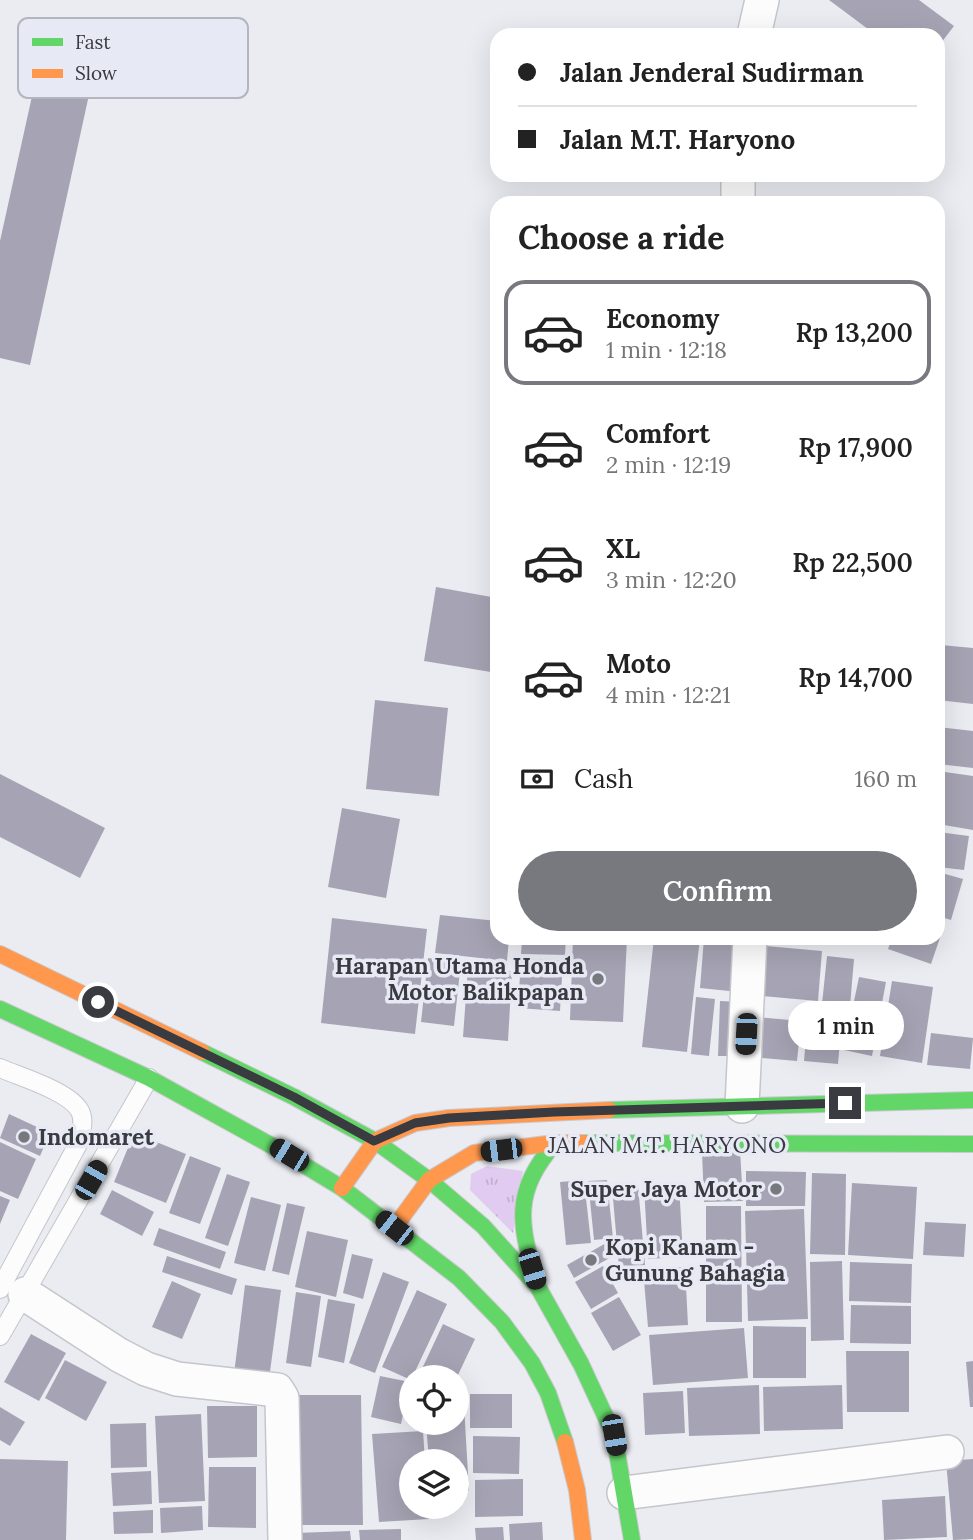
<!DOCTYPE html>
<meta charset="utf-8">
<style>
body{margin:0;font-family:Lora,serif;background:#f2f2f2;color:#222;height:100vh;display:flex;flex-direction:column;font-size:26px;white-space:nowrap}
*{box-sizing:border-box;margin:0}
p{font-size:23px;color:#767676}
.icon{flex:none;width:38px;height:38px;fill:none;stroke:currentColor;stroke-width:2;stroke-linecap:round;stroke-linejoin:round}
.map{position:relative;flex:1;overflow:hidden}
.drawer{position:absolute;left:490px;top:196px;width:455px;height:749px;display:flex;flex-direction:column;background:#fff;border-radius:21px;box-shadow:0 7px 28px #0002}
.drawer>*{flex:none}
.guide{position:absolute;left:490px;top:28px;width:455px;height:154px;border-radius:21px;box-shadow:0 7px 28px #0002;display:grid;align-content:center;height:154px;padding:0 28px;background:#fff}
.fabs{position:absolute;left:399px;top:1365px;display:grid;gap:14px}
.fabs a{display:grid;place-items:center;width:70px;height:70px;border-radius:50%;background:#fff;box-shadow:0 7px 28px #0002;font-size:35px}
.end{position:absolute;width:32px;height:32px;margin:-16px;border:9px solid #3a3b40;background:#fff;box-shadow:0 0 0 4px #fff}
.from{border-radius:50%}
.bubble{position:absolute;height:49px;border-radius:24px;background:#fff;box-shadow:0 7px 28px #0002;font-size:23px;font-weight:600;line-height:49px;text-align:center}
.car{position:absolute;width:21px;height:42px;margin:-21px -10px;border-radius:9px;box-shadow:0 0 5px 2px #0007;background:linear-gradient(#222 24%,#8ab4d8 0 40%,#222 0 76%,#8ab4d8 0 86%,#222 0)}
.guide b{display:flex;align-items:center;gap:24px;height:66px;font-size:26px}
.guide b+b{border-top:2px solid #e0e0e0}
.guide i{width:18px;height:18px;background:#222}
ul{padding:0;list-style:none}
li{display:flex;align-items:center;gap:21px;height:105px;margin:0 14px 10px;padding:0 14px;border:4px solid transparent;border-radius:21px}
li div{flex:1}
li b{display:block;font-size:26px}
li em{font-style:normal;font-weight:600}
li.active{border-color:#78797e}
li>.icon{width:63px;height:63px;stroke-width:1.5}
h2{padding:0 28px;font-size:32px;line-height:84px}
.pay{display:flex;align-items:center;gap:18px;height:77px;padding:0 28px;font-size:26px}
.pay p{margin-inline-start:auto}
.button{display:flex;gap:14px;margin-top:auto;padding:14px 28px}
.button a{flex:1;height:80px;border-radius:42px;background:#78797e;color:#fff;font-size:28px;font-weight:600;line-height:80px;text-align:center}
.map>svg:first-child{display:block}
</style>
<div class="map">
<svg width="973" height="1540" viewBox="0 0 973 1540">
<defs>
<pattern id="park-tufts" width="24" height="20" patternUnits="userSpaceOnUse" patternTransform="scale(1.75)"><rect width="24" height="20" fill="#e1cbf1"/><path d="M3 7l-1-3M5 7V3M7 7l1-3M15 17l-1-3M17 17v-4M19 17l1-3" fill="none" stroke="#c2afd0"/></pattern>
</defs>
<rect width="100%" height="100%" fill="#eaecf2"/>
<!-- park -->
<path fill="url(#park-tufts)" d="M487,1166L523,1171L513,1233L470,1190L471,1174Z"/>
<!-- building -->
<path fill="#a6a4b4" d="M829,0H919L954,26L938,47V35H876Z
M38,69L92,81L30,365L0,358V241Z
M436,587L497,598V673L424,661Z
M941,645L973,648V704L938,700Z
M375,700L448,708L439,796L366,789Z
M938,727L973,731V768L938,764Z
M938,771L973,776V830L938,824Z
M0,774L105,828L80,878L0,837Z
M342,808L400,819L386,898L328,887Z
M938,832L969,836L964,870L938,867Z
M938,872L963,879L951,920L938,916Z
M440,915L497,921V938H509L507,961L435,953Z
M332,918L427,929L415,1034L321,1023Z
M938,927L943,929L931,964L888,949L892,938H938Z
M522,938H566L565,955L521,954Z
M573,938H627L623,1022L570,1020Z
M654,938H700L687,1052L642,1047Z
M704,938L743,942L739,992L700,988Z
M837,938H868V944L837,940Z
M766,946L822,951L818,1001L761,996Z
M827,956L854,959L850,1006L822,1004Z
M428,958L461,962L454,1026L421,1022Z
M521,958L563,961L560,1011L518,1008Z
M468,967L512,971L508,1041L463,1037Z
M859,977L886,982L872,1056L844,1050Z
M892,981L933,987L922,1063L880,1056Z
M696,997L715,999L709,1056L691,1054Z
M720,1001L743,1002L742,1056H718Z
M808,1013L842,1017L838,1064L804,1061Z
M756,1017L801,1021L797,1061L752,1057Z
M931,1033L973,1038L970,1069L927,1065Z
M9,1114L50,1133L40,1156L0,1138Z
M134,1133L186,1154L166,1203L114,1182Z
M0,1142L36,1159L18,1199L0,1191Z
M740,1150L743,1201L704,1202L702,1152Z
M190,1156L221,1168L200,1224L169,1213Z
M746,1171L806,1172L805,1206H746Z
M812,1173L846,1174L845,1255L810,1254Z
M227,1174L250,1182L228,1246L205,1238Z
M584,1180L591,1243L566,1245L560,1182Z
M607,1180L613,1238L594,1240L588,1181Z
M679,1183L683,1257L648,1259L644,1185Z
M852,1183L917,1187L913,1259L848,1255Z
M638,1185L645,1265L619,1267L612,1187Z
M112,1190L154,1212L142,1236L100,1214Z
M0,1196L10,1200L0,1224Z
M251,1197L281,1205L265,1271L234,1263Z
M287,1203L305,1207L289,1275L272,1271Z
M706,1206H741L742,1322H706Z
M804,1209L808,1319L748,1321L745,1211Z
M925,1222L966,1224L964,1257L923,1255Z
M159,1228L226,1252L220,1269L153,1245Z
M307,1231L348,1240L336,1297L295,1287Z
M608,1242L615,1255L574,1278L567,1265Z
M352,1254L373,1259L363,1299L343,1293Z
M167,1256L237,1279L232,1295L162,1272Z
M842,1261L844,1340L811,1341L810,1262Z
M850,1262L912,1264L911,1303L849,1301Z
M603,1266L618,1293L591,1309L575,1282Z
M685,1267L688,1325L648,1327L643,1269Z
M383,1272L409,1282L375,1373L349,1363Z
M172,1281L201,1294L182,1339L152,1327Z
M245,1285L281,1290L269,1379L234,1374Z
M417,1290L447,1304L411,1380L382,1367Z
M296,1292L321,1296L311,1367L286,1363Z
M619,1297L641,1335L613,1351L591,1313Z
M328,1299L355,1304L344,1363L318,1357Z
M851,1305L911,1306V1344L850,1343Z
M443,1324L475,1339L457,1377H430L420,1373Z
M753,1326L806,1327V1378H753Z
M744,1328L748,1378L653,1385L649,1335Z
M31,1334L66,1353L39,1401L4,1382Z
M846,1351H909V1412H847Z
M65,1360L107,1382L86,1421L45,1398Z
M973,1361V1407H970L966,1362Z
M380,1376L410,1382L401,1424L371,1417Z
M759,1385L760,1434L689,1436L687,1388Z
M842,1385L843,1429L764,1431L763,1387Z
M463,1388L469,1491H457V1461H429L426,1423H457V1389Z
M683,1391L685,1433L645,1435L643,1393Z
M470,1394H512V1428H470Z
M289,1395H361L363,1525H291Z
M207,1406H257V1457L208,1458Z
M0,1407L25,1422L10,1446L0,1440Z
M201,1414L205,1501L159,1503L155,1416Z
M146,1423L147,1467L111,1468L110,1424Z
M423,1431L425,1461H411V1507H428L429,1519L379,1522L372,1434Z
M473,1436L520,1437L519,1474L473,1473Z
M0,1459L68,1461L66,1540H0Z
M973,1459V1539L953,1540L946,1461Z
M209,1467H256V1528L208,1527Z
M151,1471L152,1504L113,1506L111,1473Z
M523,1479V1516L475,1517V1480Z
M945,1496L947,1537L884,1540L882,1500Z
M202,1506L203,1530L161,1533L160,1508Z
M153,1510V1533L114,1534L113,1512Z
M542,1522L543,1540H510L509,1524Z
M503,1527L504,1540H476L475,1528Z
M401,1529V1540H360L359,1530Z
M350,1531L351,1540H295V1533Z"/>
<g fill="none" stroke-linecap="round" stroke-linejoin="round">
<defs>
<path id="lane" d="M0,1068C20,1077 69,1091 80,1111C85,1121 81,1134 78,1144L0,1289
M0,1336L149,1078"/>
<path id="street" d="M754,35L762,0
M738,203V175
M742,1106L750,938
M25,1294L119,1355L146,1369L177,1379L277,1390L282,1398L285,1540
M624,1493L947,1452"/>
<path id="fast" d="M0,1009L149,1078L274,1147L342,1188L459,1278L502,1322L532,1363L548,1393L565,1442
M202,1052L294,1097L375,1141L429,1180L483,1226L538,1287L581,1364L614,1435L632,1540
M609,1110L973,1100
M583,1143L973,1144
M536,1280C519,1222 513,1192 555,1143"/>
<path id="slow" d="M0,954L202,1052
M342,1188L375,1141L415,1123L449,1118L609,1110
M394,1228L429,1180L474,1153L555,1143H583
M565,1442L577,1490L583,1540"/>
</defs>
<!-- lane casing -->
<use href="#lane" stroke="#c5c6cb" stroke-width="20"/>
<!-- street casing -->
<use href="#street" stroke="#c5c6cb" stroke-width="36"/>
<!-- fast casing -->
<use href="#fast" stroke="#c9c9cd" stroke-width="18"/>
<!-- slow casing -->
<use href="#slow" stroke="#c9c9cd" stroke-width="18"/>
<!-- lane -->
<use href="#lane" stroke="#fcfcfd" stroke-width="18"/>
<!-- street -->
<use href="#street" stroke="#fcfcfd" stroke-width="33"/>
<!-- fast -->
<use href="#fast" stroke="#63d668" stroke-width="16"/>
<!-- slow -->
<use href="#slow" stroke="#ff974d" stroke-width="16"/>
</g>
<g fill="none" stroke-linecap="round" stroke-linejoin="round">
<!-- route -->
<path stroke="#3a3b40" stroke-width="9" d="M98,1002L294,1097L374,1141L415,1123L449,1118L554,1112L845,1103"/>
</g>
<!-- markers -->
<g fill="#78797e" stroke="#e7eaf5" stroke-width="2.5">
<circle cx="598" cy="979" r="7"/>
<circle cx="24" cy="1137" r="7"/>
<circle cx="776" cy="1189" r="7"/>
<circle cx="591" cy="1260" r="7"/>
</g>
<g text-anchor="middle" stroke-width="7" stroke-linejoin="round" paint-order="stroke">
<!-- poi labels -->
<g font-size="23" font-weight="bold" fill="#3a3b40" stroke="#e7eaf5" text-anchor="end">
<text x="584" y="974">Harapan Utama Honda<tspan x="584" dy="26">Motor Balikpapan</tspan></text>
<text x="38" y="1145" text-anchor="start">Indomaret</text>
<text x="762" y="1197">Super Jaya Motor</text>
<text x="605" y="1255" text-anchor="start">Kopi Kanam -<tspan x="605" dy="26">Gunung Bahagia</tspan></text>
</g>
<!-- street labels -->
<g font-size="23" fill="#3a3b40" stroke="#e7eaf5">
<text x="667" y="1153">JALAN M.T. HARYONO</text>
</g>
</g>
<!-- legend -->
<rect x="18" y="18" width="230" height="80" rx="10" fill="#e7eaf5" stroke="#b3b6bf" stroke-width="2"/>
<rect x="32" y="38" width="31" height="8" fill="#63d668"/>
<rect x="32" y="69" width="31" height="9" fill="#ff974d"/>
<g font-size="19" fill="#3a3b40">
<text x="75" y="49">Fast</text>
<text x="75" y="80">Slow</text>
</g>
</svg>
<div class="fabs">
<a><svg class="icon" aria-label="locate" viewBox="0 0 24 24"><circle cx="12" cy="12" r="6"/><path d="M12 2v4M12 18v4M2 12h4M18 12h4"/></svg></a>
<a><svg class="icon" aria-label="layers" viewBox="0 0 24 24"><path d="M12 4l9 5-9 5-9-5zM3 14l9 5 9-5"/></svg></a>
</div>
<i class="end from" style="left:98px;top:1002px"></i>
<i class="end" style="left:845px;top:1103px"></i>
<div class="bubble" style="left:788px;top:1001px;width:116px">1 min</div>
<i class="car" style="left:746px;top:1034px;rotate:183deg"></i>
<i class="car" style="left:501px;top:1150px;rotate:263deg"></i>
<i class="car" style="left:289px;top:1155px;rotate:301deg"></i>
<i class="car" style="left:91px;top:1180px;rotate:30deg"></i>
<i class="car" style="left:394px;top:1228px;rotate:308deg"></i>
<i class="car" style="left:532px;top:1269px;rotate:163deg"></i>
<i class="car" style="left:614px;top:1435px;rotate:170deg"></i>
<div class="guide">
<b><i class="from"></i>Jalan Jenderal Sudirman</b>
<b><i></i>Jalan M.T. Haryono</b>
</div>
<section class="drawer">
<h2>Choose a ride</h2>
<ul>
<li class="active"><svg class="icon" aria-label="car" viewBox="0 0 24 24"><path d="M5 17H2v-5l4-1 3-4h7l3 4 3 1v5h-3M9 17h6M6 11h13"/><circle cx="7" cy="17" r="2"/><circle cx="17" cy="17" r="2"/></svg><div><b>Economy</b><p>1 min · 12:18</p></div><em>Rp 13,200</em></li>
<li><svg class="icon" aria-label="car" viewBox="0 0 24 24"><path d="M5 17H2v-5l4-1 3-4h7l3 4 3 1v5h-3M9 17h6M6 11h13"/><circle cx="7" cy="17" r="2"/><circle cx="17" cy="17" r="2"/></svg><div><b>Comfort</b><p>2 min · 12:19</p></div><em>Rp 17,900</em></li>
<li><svg class="icon" aria-label="car" viewBox="0 0 24 24"><path d="M5 17H2v-5l4-1 3-4h7l3 4 3 1v5h-3M9 17h6M6 11h13"/><circle cx="7" cy="17" r="2"/><circle cx="17" cy="17" r="2"/></svg><div><b>XL</b><p>3 min · 12:20</p></div><em>Rp 22,500</em></li>
<li><svg class="icon" aria-label="car" viewBox="0 0 24 24"><path d="M5 17H2v-5l4-1 3-4h7l3 4 3 1v5h-3M9 17h6M6 11h13"/><circle cx="7" cy="17" r="2"/><circle cx="17" cy="17" r="2"/></svg><div><b>Moto</b><p>4 min · 12:21</p></div><em>Rp 14,700</em></li>
</ul>
<div class="pay"><svg class="icon" aria-label="cash" viewBox="0 0 24 24"><path d="M3 7h18v10H3z"/><circle cx="12" cy="12" r="2"/></svg>Cash<p>160 m</p></div>
<div class="button"><a>Confirm</a></div>
</section>
</div>
